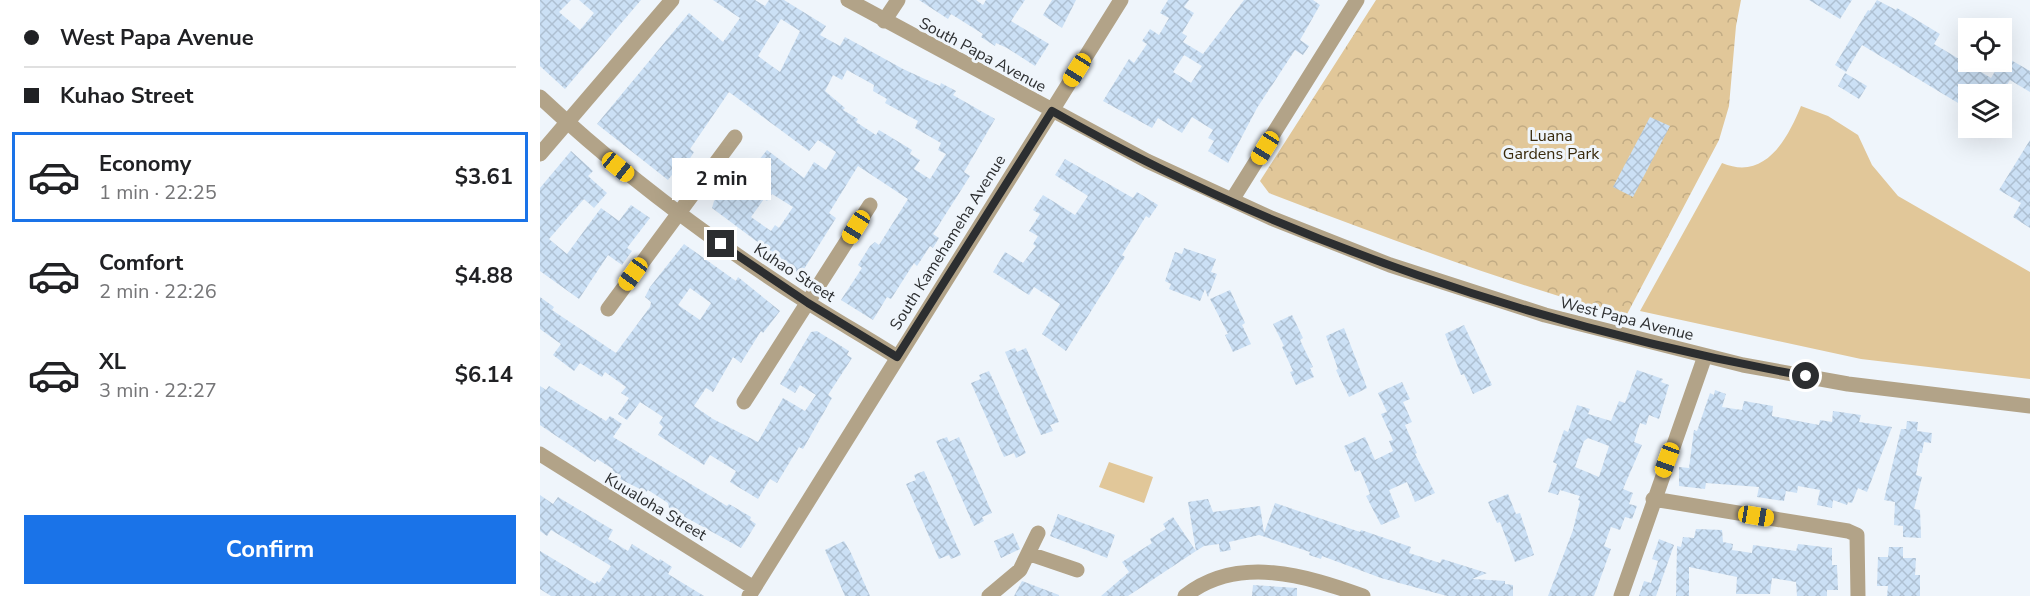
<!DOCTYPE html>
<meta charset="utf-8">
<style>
body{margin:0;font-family:"Nunito Sans",sans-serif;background:#f6f6f6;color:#202124;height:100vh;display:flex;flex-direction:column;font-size:22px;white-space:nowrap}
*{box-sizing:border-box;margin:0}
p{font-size:20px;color:#757577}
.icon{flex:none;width:33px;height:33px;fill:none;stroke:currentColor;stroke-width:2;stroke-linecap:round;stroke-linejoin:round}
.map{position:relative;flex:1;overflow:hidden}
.panel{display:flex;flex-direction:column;background:#fff;width:540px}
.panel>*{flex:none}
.top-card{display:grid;align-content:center;height:132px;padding:0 24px;background:#fff}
.buttons{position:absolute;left:1418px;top:18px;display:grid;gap:12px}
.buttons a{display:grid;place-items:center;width:54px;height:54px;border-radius:0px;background:#fff;box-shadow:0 6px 24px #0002;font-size:30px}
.end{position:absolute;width:27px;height:27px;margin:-14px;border:8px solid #2c2e30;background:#fff;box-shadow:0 0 0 3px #fff}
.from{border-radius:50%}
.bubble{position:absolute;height:42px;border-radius:0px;background:#fff;box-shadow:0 6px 24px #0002;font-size:20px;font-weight:700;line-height:42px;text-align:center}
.car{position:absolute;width:18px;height:36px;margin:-18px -9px;border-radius:8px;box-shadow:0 0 4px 2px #0007;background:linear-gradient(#f5c518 24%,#345 0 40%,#f5c518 0 76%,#345 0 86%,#f5c518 0)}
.top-card b{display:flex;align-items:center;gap:21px;height:57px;font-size:22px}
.top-card b+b{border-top:2px solid #e0e0e0}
.top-card i{width:15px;height:15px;background:#202124}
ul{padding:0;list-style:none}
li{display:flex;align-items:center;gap:18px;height:90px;margin:0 12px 9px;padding:0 12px;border:3px solid transparent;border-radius:0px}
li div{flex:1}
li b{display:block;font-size:22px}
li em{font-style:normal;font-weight:700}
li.active{border-color:#1a73e8}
li>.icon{width:54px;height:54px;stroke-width:1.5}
.primary-button{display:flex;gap:12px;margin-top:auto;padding:12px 24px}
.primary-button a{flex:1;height:69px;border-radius:0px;background:#1a73e8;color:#fff;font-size:24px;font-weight:700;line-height:69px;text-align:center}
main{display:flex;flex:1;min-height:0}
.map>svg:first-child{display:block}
</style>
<main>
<section class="panel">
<div class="top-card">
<b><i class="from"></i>West Papa Avenue</b>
<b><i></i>Kuhao Street</b>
</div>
<ul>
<li class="active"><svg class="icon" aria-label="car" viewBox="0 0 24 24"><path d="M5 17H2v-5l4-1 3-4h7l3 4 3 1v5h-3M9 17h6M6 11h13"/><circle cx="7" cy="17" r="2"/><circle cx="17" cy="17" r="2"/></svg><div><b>Economy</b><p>1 min · 22:25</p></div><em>$3.61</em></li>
<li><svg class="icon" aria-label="car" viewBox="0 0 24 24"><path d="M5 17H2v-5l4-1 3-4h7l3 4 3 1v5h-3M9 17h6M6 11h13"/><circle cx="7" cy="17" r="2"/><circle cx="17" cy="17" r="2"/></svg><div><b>Comfort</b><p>2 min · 22:26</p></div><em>$4.88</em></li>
<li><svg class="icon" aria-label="car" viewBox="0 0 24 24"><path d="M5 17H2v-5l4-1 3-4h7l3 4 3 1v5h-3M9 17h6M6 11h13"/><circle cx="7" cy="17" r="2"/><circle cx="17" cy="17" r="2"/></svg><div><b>XL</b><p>3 min · 22:27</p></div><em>$6.14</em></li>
</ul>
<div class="primary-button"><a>Confirm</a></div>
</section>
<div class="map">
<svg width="1490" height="596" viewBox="0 0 1490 596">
<defs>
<pattern id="park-crowns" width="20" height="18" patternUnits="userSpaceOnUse" patternTransform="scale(1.5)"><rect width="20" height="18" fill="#e1c799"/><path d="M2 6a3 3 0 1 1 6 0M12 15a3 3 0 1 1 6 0" fill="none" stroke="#c1ab84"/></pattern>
<pattern id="building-cross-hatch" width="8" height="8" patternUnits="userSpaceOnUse" patternTransform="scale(1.5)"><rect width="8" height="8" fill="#cbe0f5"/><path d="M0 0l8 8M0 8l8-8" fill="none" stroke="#aec0d2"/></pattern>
</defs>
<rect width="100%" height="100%" fill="#eff5fb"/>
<!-- green -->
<path fill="#e1c799" d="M1261,106L1288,116L1318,135L1332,165L1358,196L1490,272V379L1321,359L1100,311L1182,163C1225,181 1247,140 1261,106Z
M569,462L613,477L604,503L559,487Z"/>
<!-- park -->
<path fill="url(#park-crowns)" d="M836,0H1201L1196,26L1189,106L1179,140L1086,316C962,281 849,239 729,193L720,181Z"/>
<!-- building -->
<path fill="url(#building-cross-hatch)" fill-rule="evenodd" d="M0,0H31L19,12L40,30L54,13L39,0H101L25,89L0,66Z
M173,0H215L225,6L229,0H244L286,26L280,35L300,46L305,37L363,69L400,86L401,83L416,91L413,95L455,119L424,172L430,176L393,234L399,238L393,248L390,246L377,266L374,263L351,299L347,297L333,320L301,300L322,268L318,265L330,246L335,242L339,245L368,199L318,166L289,213L296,218L264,269L262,268L259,273L239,260L236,265L227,259L231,252L172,208L174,201L187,184L195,190L227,150L264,178L274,162L286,170L296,152L278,140L269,151L189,92L150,149L154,152L147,163L141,171H135L128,180L57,124L149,13L183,42L200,18ZM241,19L260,31L240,72L218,56ZM307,70L334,85L333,91L347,99L345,103L378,121L375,128L401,143L398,150L406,154L390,179L374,169L380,160L370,154L372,150L339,130L336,135L316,122L318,119L303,110L305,108L285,91L293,75L302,80ZM232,194L253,207L239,228L235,225L231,231L211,217L224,199L227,201Z
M379,0H436L443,5L446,0H485L471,21L509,44L495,66L467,48L456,43L455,46L441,37L443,34L411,14L408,19Z
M512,0H536L522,28L503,15Z
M628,0H649L644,7L654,13L642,33L647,36L643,42L663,54L704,0H773L780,5L760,40L769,46L763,55L755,50L717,108L688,163L668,151L674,141L668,138L673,130L652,117L642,133L618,118L612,128L563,101L589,59L594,63L607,44L602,41L610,29L619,35L629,18L620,13ZM644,55L662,66L651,83L633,72Z
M1269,0H1312L1300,19Z
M1337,0L1356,10L1357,8L1400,34L1394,44L1451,78L1464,56L1490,71V92L1470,80L1461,94H1428V109L1322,45L1306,72L1295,65L1328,10L1330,11Z
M1305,73L1327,86L1319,99L1298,86Z
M1110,117L1130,126L1093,197L1073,187Z
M1490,140V228L1473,217L1481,203L1459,190Z
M31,151L53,171L48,176L67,193L54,208L44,199L9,239L27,254L61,208L79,221L91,205L110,218L87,248L92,251L82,265L68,255L39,299L0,271V188Z
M525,159L593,198L597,192L618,205L609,218L606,216L582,255L585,257L526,351L502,334L520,304L494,287L489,295L453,272L465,252L483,263L496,246L493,244L498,236L489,231L500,214L493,210L503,195L535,215L548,196L515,175Z
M144,244L196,281L198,277L240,311L223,333L221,331L201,363L193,357L173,392L166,388L154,406L173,419L218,442L243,398L265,411L276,395L260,385L255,393L240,384L271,332L277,331L309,351L307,355L312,358L288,395L292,398L263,449L259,447L237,483L230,479L218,499L190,482L196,471L170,455L164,465L118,435L123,427L119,423L123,417L100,402L87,420L78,414L89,398L81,393L86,387L65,372L62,377L40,363L34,371L13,355L21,344L0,329V297L14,307L12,310L76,353L110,307L111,302L105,297L110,287ZM150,288L171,303L160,320L138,305Z
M644,248L676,259L671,272L677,274L668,297L665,289L660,301L629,289L631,284L625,281L635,252L642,254Z
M690,290L705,323L702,325L711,344L693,352L685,335L688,334L670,299Z
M752,315L763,338L760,340L773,367L770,368L774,377L756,385L750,372L753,371L742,347L744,346L733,324Z
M924,325L952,385L933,394L924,374L921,375L905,334Z
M804,328L827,388L809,397L796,370L798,369L786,336Z
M475,348L477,352L486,348L519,422L510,425L513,431L501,435L465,352Z
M1097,370L1123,379L1121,382L1129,385L1119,419L1109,415L1106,425L1100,423L1094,442L1102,445L1083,489L1093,493L1089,504L1097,506L1092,519L1085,517L1080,530L1071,527L1064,546L1071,549L1054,596H1008L1033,530L1040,501L1038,500L1040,496L1020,490L1018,495L1008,492L1017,464L1013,462L1024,430L1028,432L1037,405L1050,409L1048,414L1071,421L1079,401L1085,403ZM1048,438L1069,446L1059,477L1035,467L1044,441Z
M449,371L486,453L476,458L474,453L464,457L431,383L441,379L439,375Z
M862,382L870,399L863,402L872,422L865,425L877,453L875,454L895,493L875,502L867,482L849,490L860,517L841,525L826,496L830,494L820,470L815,472L804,446L825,437L835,460L853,451L849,441L853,440L841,414L847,412L838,393Z
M0,386L6,390L9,386L66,421L70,416L82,424L73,437L187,506L189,504L211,517L210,520L216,524L201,548L129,508L128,503L108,490L106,492L82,480L71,473L73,469L57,459L55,462L0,425Z
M1175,390L1186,394L1182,407L1202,410L1204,401L1233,406L1232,416L1279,425L1280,420L1292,422L1293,411L1321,415L1319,422L1352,427L1327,492L1318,488L1312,503L1308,502L1307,505L1293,500L1292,508L1277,505L1280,490L1258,486L1257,493L1246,491L1244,501L1217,497L1219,487L1166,483L1165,489L1139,486V467L1149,468L1154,430L1157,431L1170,393L1174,395Z
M1367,421L1378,422L1377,431L1392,433L1391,443L1384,442L1382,453H1380L1376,475L1382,477L1374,509L1380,510L1381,538L1363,537V526L1354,525L1355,502L1344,500L1361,429H1366Z
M407,437L409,442L419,437L452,513L442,517L444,521L434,526L396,441Z
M384,471L421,555L411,559L409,555L399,559L366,484L376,480L374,475Z
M968,494L976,514L980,513L994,555L975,562L960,522L957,523L948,502Z
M0,495L13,504L18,497L61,523L73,530L68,539L88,551L92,544L119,561L120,559L132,567L128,574L164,596H11L0,589V551L55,584L57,581L59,583L71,566L11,530L7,536L0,531Z
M668,499L673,512L720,506L724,533L735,503L820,532L821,530L871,547L869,553L900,563L902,559L947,573L932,579L965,581V584L973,585V596H907L841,578L782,556L781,559L769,555L770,552L719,535L689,542L691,550L680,552L679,544L664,546L656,551L648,502Z
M518,514L575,535L567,558L510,536Z
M633,517L656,551L588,596H561L589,572L582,562L612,543L610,539L626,529L623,524Z
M1156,529L1182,530L1183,542L1193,544L1192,550L1212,553L1213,545L1256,551L1258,544L1292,548V565H1297L1298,590H1287V596H1257L1256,582L1232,578L1230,594H1196L1197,577L1149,567V596H1136L1137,546L1141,547L1143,537L1154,538Z
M473,533L480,549L461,558L454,541Z
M1119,539L1134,545L1116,596H1099L1104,581L1111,583L1118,561L1112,559Z
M304,541L311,553L330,596H305L285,550Z
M1349,547H1363V558H1376L1375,575H1380V596H1347L1348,586H1337L1338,557H1348Z
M482,581L519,595V596H474Z
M713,585L757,588V596H712Z"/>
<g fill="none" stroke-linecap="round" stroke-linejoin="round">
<!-- minor -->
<path stroke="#b2a388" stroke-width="15" d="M308,0L607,161L731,218L850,265L1005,315L1203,365L1308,384L1490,406
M344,21L358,0
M0,97C82,174 172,241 267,302C297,321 327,338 357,357
M0,154L132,0
M692,200L817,0
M68,309L195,137
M204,402L330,205
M0,454L214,588
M1113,499L1308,531L1317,535L1318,596
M490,554L537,570
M209,596L581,0
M449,596L480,570L498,533
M645,596C698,554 767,576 823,596
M1081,596L1165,356"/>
</g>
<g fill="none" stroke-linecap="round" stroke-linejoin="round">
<!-- route -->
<path stroke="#2c2e30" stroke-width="8" d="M181,244L268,303L357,357L512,111C739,241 1008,330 1266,376"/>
</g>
<g text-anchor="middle" stroke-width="6" stroke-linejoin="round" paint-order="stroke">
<!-- street labels -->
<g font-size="16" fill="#2c2e30" stroke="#eff5fb">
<text transform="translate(443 54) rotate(28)" y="6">South Papa Avenue</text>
<text transform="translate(407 242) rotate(-58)" y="6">South Kamehameha Avenue</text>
<text transform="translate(255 272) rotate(33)" y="6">Kuhao Street</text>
<text transform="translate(1087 318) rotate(14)" y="6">West Papa Avenue</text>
<text transform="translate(116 506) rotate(31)" y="6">Kuualoha Street</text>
</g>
<!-- park labels -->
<g font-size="16" fill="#38290b" stroke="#eff5fb">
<text x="1011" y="141">Luana<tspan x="1011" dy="18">Gardens Park</tspan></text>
</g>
</g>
</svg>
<div class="buttons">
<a><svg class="icon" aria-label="locate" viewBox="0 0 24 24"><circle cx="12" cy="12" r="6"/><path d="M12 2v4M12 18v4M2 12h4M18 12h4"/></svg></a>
<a><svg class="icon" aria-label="layers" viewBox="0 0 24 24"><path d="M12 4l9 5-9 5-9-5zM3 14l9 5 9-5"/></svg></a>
</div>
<i class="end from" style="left:1266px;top:376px"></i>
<i class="end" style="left:181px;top:244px"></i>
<div class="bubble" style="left:132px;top:158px;width:99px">2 min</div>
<i class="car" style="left:537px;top:70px;rotate:212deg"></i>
<i class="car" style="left:725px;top:148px;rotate:212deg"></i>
<i class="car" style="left:78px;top:167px;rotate:129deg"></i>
<i class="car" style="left:316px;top:227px;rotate:212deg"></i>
<i class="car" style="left:93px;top:274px;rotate:216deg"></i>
<i class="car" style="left:1127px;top:460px;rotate:200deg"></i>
<i class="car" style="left:1216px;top:516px;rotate:99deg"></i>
</div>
</main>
